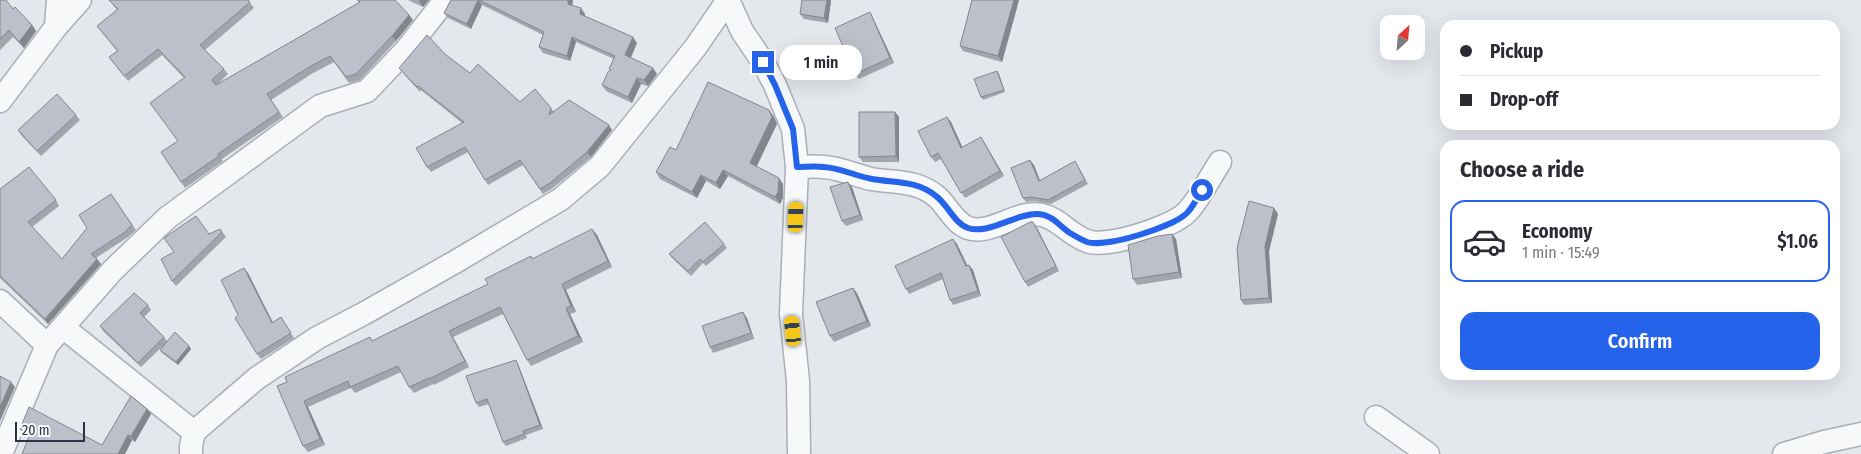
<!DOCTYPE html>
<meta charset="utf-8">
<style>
body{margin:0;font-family:"Fira Sans Condensed",sans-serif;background:#f2f2f3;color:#2b2b33;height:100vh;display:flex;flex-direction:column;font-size:19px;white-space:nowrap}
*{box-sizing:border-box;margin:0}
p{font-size:16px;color:#7c7c81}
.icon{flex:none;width:28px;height:28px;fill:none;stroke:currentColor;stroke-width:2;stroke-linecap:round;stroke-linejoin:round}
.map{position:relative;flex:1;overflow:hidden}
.drawer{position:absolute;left:1440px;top:140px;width:400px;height:240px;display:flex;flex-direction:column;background:#fff;border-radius:15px;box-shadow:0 5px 20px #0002}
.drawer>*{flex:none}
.top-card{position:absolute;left:1440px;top:20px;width:400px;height:110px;border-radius:15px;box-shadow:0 5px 20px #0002;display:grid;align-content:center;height:110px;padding:0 20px;background:#fff}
.needle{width:32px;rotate:26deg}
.fabs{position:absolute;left:1380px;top:15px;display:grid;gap:10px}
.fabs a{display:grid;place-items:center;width:45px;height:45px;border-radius:10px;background:#fff;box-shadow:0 5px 20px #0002;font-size:25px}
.scale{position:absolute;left:15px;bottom:12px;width:70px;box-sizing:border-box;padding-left:5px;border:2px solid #2b3445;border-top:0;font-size:14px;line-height:18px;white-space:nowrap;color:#2b3445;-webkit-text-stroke:4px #f4f6f9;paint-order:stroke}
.end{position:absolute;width:22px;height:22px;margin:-11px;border:6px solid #2563eb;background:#fff;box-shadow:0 0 0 2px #fff}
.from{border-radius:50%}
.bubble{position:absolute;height:35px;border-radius:15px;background:#fff;box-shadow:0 5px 20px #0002;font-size:16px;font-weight:600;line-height:35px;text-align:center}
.car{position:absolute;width:15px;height:30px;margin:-15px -8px;border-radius:6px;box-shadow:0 0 4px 1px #0007;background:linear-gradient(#f5c518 24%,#345 0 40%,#f5c518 0 76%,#345 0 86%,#f5c518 0)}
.top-card b{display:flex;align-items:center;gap:18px;height:48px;font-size:19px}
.top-card b+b{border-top:1px solid #e1e1e2}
.top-card i{width:12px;height:12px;background:#2b2b33}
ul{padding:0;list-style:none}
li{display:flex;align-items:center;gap:15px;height:82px;margin:0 10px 8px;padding:0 10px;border:2px solid transparent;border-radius:15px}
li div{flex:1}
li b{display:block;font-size:19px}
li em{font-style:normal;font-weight:600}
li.active{border-color:#2563eb}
li>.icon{width:45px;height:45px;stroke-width:1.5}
h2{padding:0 20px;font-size:22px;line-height:60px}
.primary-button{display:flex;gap:10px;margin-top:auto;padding:10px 20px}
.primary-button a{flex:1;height:58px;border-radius:15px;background:#2563eb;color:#fff;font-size:20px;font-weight:600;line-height:58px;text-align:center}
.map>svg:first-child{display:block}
</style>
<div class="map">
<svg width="1861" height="454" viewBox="0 0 1861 454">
<rect width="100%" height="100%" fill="#e4e7ec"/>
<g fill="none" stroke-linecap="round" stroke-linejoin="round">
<defs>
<path id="street" d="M728,0L742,31L763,62L775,85L793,129L797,167L791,314L798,381L799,454
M56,27L80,0
M0,101L56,27L58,0
M797,167C806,167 815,166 824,167C840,168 855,175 871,179C895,183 916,180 936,196C947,205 953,222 968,228C991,236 1018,209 1042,215C1060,219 1068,234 1087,241C1106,249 1172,227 1186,213C1198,202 1210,177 1220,162
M0,301L47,345
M64,328L194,432
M1376,417L1428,454
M1,454L47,345L113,270L167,218L320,106L367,91L406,50L443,3
M191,454V446L194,432L257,378L317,338L363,314L455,262L561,199L600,166L695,48L728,0
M1784,454L1824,442L1861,434"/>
</defs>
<!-- street casing -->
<use href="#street" stroke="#a9aeb7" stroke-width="25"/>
<!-- street -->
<use href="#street" stroke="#f7f8fa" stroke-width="22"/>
</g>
<!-- wall -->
<path fill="#a1a5ae" d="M0,0L13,9L32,25L36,31L24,48L13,37L0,50Z
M109,0H248L254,8L205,50L224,69L228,74L217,85L359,3L357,0H395L409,15L413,20L396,41L360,80L349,83L334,62L313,73L271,100L283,117L222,159L223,161L185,188L161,152L178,141L184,78L162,55L128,81L109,57L117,51L97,26L117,10Z
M408,0H429L423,7Z
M451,0H573L572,5L585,14V16L637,43L631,58L657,74L648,86L641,84L632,103L606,91L602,85L610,70L609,69L614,59L576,42L570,61L543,53L539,47L543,35L482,5L471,29L448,18L444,13Z
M831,0L828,23L804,19L800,14Z
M972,0H1019L1002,62L963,51L960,46Z
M873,18L894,63L859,79L855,74Z
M446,55L470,73L520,102L551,108L553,111L612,130L591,157L553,188L543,194L523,165L488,185L468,152L431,172L427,167L462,123L421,90L420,92L403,73L399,68Z
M997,71L999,74L1005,92L983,100L981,97Z
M769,110L774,117L777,124L756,166L783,184V198L780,204L728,176L720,189L706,181L697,198L660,179L656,172L676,150Z
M895,112L899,117V162H863L859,157Z
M76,115L80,120L41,156L21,135L18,130Z
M951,122L962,147L984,142L1004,176L965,198L941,159L935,162L931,157Z
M1034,165L1040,181L1078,166L1088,184L1051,204L1034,201L1026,202L1023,198Z
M852,187L863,220L846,226L842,221Z
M0,189L56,200L59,206L32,227L62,259L87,228L111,194L136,230L128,237L96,258L101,264L48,324L0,278Z
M1274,208L1278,214L1269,251L1272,303L1244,305L1241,300Z
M1037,228L1059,271L1028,287L1025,282Z
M220,229L226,237L176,286L172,281L209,234Z
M1172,234L1176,239L1182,278L1137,285L1133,279Z
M597,235L612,267L566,290L576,312L570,314L583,342L531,366L527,360L503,314L453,337L469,367L434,385L433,384L414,393L409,387L401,372L355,393L351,388L308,407L325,445L308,452L303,446L287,382L370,337L372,341L488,284L533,259Z
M724,244L727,248L706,266L703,263L691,276L672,258L669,254Z
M957,244L967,265L973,270L981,296L953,305L950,300L943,279L909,294L906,289Z
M248,273L273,322L281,317L294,338L261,359L257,354L238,315Z
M857,293L871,326L834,342L830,336Z
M148,305L151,310L144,317L164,337L167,341L189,346L191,349L178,365L162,353L160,350L164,345L141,367L103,331L100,326Z
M747,318L754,339L713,353L710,347Z
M518,364L543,429L526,435L527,438L506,446L503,442L489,404L479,407L476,403Z
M147,409L151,414L135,442L132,440L125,454L29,437L24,434L20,429L102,445Z"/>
<!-- shaded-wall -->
<path fill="#83868d" d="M420,0H429L423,7L419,1Z
M478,0L482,5L471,29L467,24Z
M568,0H573L572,9L568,4Z
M827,0H831L828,23L824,18Z
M1014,0H1019L1002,62L998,56Z
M581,8L585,14L584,19L580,14Z
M870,12L873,18L894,63L890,58Z
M409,15L413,20L396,41L392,36Z
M32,25L36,31L24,48L19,42Z
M572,37L576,42L570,61L567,56Z
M633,37L637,43L629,61L625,55Z
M653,68L657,74L648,86L644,80Z
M997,71L999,74L1005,92L1004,90Z
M637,78L641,84L632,103L628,97Z
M769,110L774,117L777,124L755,170L750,163Z
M895,112L899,117V162L896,156Z
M947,117L951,122L965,153L961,148Z
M609,125L612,130L591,157L587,152Z
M981,137L984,142L1004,176L1000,171Z
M1030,160L1034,165L1042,186L1039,181Z
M723,170L728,176L720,189L716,183Z
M701,175L706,181L697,198L692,192Z
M779,178L783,184V198L780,204L775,197Z
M848,182L852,187L863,220L860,215Z
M1274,208L1278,214L1269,251L1272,303L1269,298L1265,246Z
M1033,222L1037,228L1059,271L1056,266Z
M592,229L597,235L612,267L608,261Z
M1172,234L1176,239L1182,278L1179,272Z
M953,239L957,244L970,271L966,266Z
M97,259L101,264L48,324L45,319Z
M969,265L973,270L981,296L978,291Z
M244,268L248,273L275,328L272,323Z
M562,284L566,290L576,312L571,306Z
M853,288L857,293L871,326L867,321Z
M566,308L570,314L583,342L578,336Z
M743,312L747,318L754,339L751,333Z
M449,331L453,337L469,367L465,361Z
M189,346L191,349L178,365L176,362Z
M516,360L518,364L543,429L540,425Z
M11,382L15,387L0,421V407Z
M304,401L308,407L325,445L320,439Z
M147,409L151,414L135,442L131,436Z
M128,435L132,440L125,454H118Z"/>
<!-- building -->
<path fill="#bbc0ca" stroke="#83868d" d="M0,0H6L13,9L15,7L32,25L19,42L9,30L0,39Z
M109,0H248L250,2L200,45L224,69L212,80L216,85L360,2L358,0H395L409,15L392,36L356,74L346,77L330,56L309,67L267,94L279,112L218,154L219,156L181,182L161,152L178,141L150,103L185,77L158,49L124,76L109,57L118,51L97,26L118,9Z
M451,0H478L467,24L444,13Z
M479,0H568V4L581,8L580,14L633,37L625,55L653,68L644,80L637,78L628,97L602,85L608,72L611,70L609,69L615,56L572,37L567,56L539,47L544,32Z
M802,0H827L824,18L800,14Z
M972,0H1014L998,56L960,46Z
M870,12L890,58L855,74L835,28Z
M427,35L446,55L470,73L478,64L520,102L535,89L551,108L549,115L569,100L609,125L587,152L550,183L540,189L520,160L485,180L465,147L427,167L416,148L464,122L418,86L417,87L399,68Z
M997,71L1004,90L981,97L974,79Z
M708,82L769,110L772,117L750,163L779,178L778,192L775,197L723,170L716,183L701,175L692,192L656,172L670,147L676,150Z
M57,94L76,115L37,151L18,130Z
M859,112H895L896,156L859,157Z
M947,117L961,148L981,137L1000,171L961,193L938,153L931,157L918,131Z
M1030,160L1039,181L1075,161L1085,180L1048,200L1031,197L1023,198L1011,168Z
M29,167L56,200L28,222L62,259L87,228L79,215L111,194L132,225L125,232L91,254L97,259L45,319L0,276V189Z
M848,182L860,215L842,221L830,187Z
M1249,201L1274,208L1265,246L1269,298L1241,300L1237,248Z
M196,216L209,234L220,229L222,232L172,281L161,259L174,252L164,238Z
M705,222L724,244L703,262L700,259L688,271L669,254Z
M1030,222H1033L1056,266L1025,282L1001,237Z
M592,229L608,261L562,284L571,306L566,308L578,336L527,360L500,307L449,331L465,361L429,379V378L409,387L398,366L350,387L348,381L304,401L320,439L303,446L277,386L287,382L285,377L370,337L372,341L488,284L485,279L531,256L532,259Z
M1172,234L1179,272L1133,279L1128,245L1158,236Z
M953,239L966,266L969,265L978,291L950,300L941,273L906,289L895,266Z
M244,268L272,323L281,317L291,333L257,354L235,318L238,315L221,280Z
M853,288L867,321L830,336L816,302Z
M134,293L148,305L140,313L164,337L138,363L100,326Z
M743,312L751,333L710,347L702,326Z
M175,332L189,346L176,362L160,350Z
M516,360L540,425L523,431L524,434L503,442L487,399L476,403L466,376Z
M0,376L11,382L0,407Z
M131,396L147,409L131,436L128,435L118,454H22L30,434L20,429L29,407L102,445Z"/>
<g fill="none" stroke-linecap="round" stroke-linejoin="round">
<!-- route -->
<path stroke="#2563eb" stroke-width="6" d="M763,62L775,85L793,129L797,167C806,167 815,166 824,167C840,168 856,176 872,179C894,183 917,180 936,196C948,205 954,223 968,228C989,235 1016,213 1038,214C1053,215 1059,226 1070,233C1075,236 1082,240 1087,242C1106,248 1173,227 1187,213C1193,207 1197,198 1202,190"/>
</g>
</svg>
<div class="fabs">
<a><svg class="needle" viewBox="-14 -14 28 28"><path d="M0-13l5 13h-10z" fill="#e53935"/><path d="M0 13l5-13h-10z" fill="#7c7c81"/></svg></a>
</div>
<div class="scale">20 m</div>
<i class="end from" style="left:1202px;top:190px"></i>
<i class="end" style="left:763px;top:62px"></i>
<div class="bubble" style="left:780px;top:45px;width:82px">1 min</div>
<i class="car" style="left:796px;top:217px;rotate:2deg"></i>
<i class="car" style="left:793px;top:331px;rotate:354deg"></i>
<div class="top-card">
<b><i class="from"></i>Pickup</b>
<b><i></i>Drop-off</b>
</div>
<section class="drawer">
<h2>Choose a ride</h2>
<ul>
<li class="active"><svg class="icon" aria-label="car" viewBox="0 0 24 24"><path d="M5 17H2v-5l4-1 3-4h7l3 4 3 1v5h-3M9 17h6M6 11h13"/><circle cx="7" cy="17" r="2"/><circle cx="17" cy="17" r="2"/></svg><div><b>Economy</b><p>1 min · 15:49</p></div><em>$1.06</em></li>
</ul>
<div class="primary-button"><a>Confirm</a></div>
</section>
</div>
